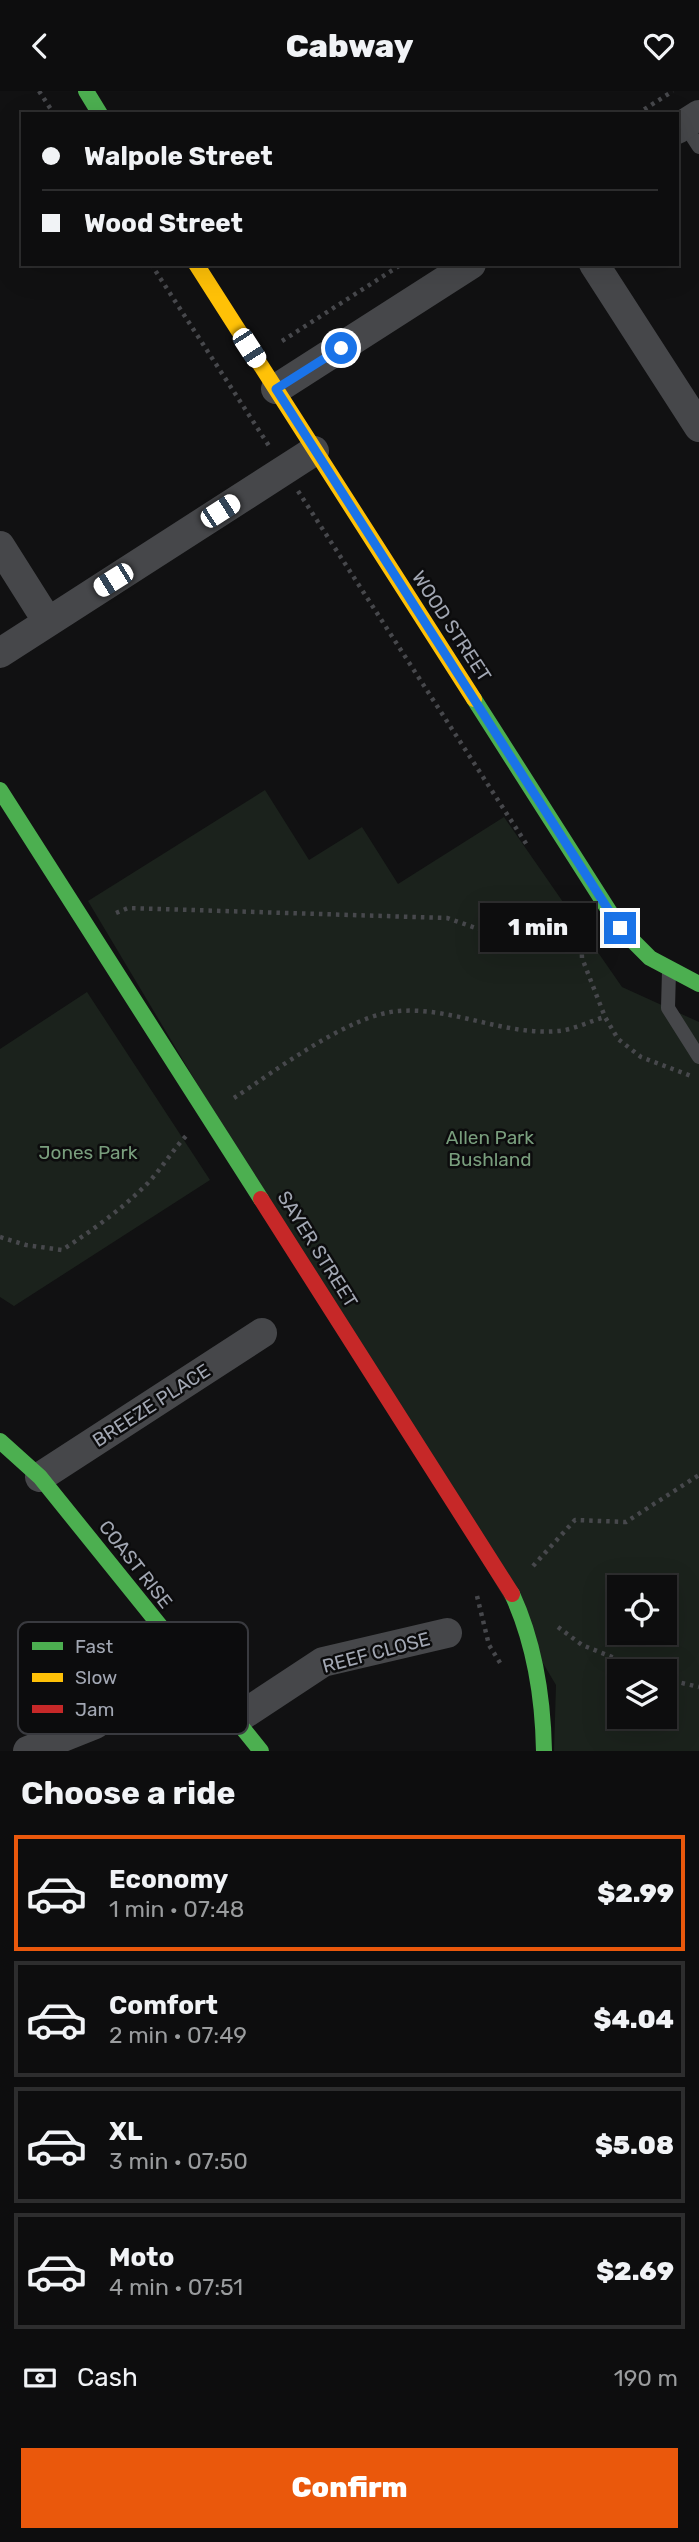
<!DOCTYPE html>
<meta charset="utf-8">
<style>
body{margin:0;font-family:Rubik,sans-serif;background:#1b1b1c;color:#f1f3f6;height:100vh;display:flex;flex-direction:column;font-size:26px;white-space:nowrap}
*{box-sizing:border-box;margin:0}
p{font-size:23px;color:#9a9c9e}
.icon{flex:none;width:38px;height:38px;fill:none;stroke:currentColor;stroke-width:2;stroke-linecap:round;stroke-linejoin:round}
.map{position:relative;height:1660px;overflow:hidden}
.side{display:flex;flex-direction:column;background:#0d0d0e;flex:1}
.side>*{flex:none}
.guide{position:absolute;left:21px;top:21px;width:658px;height:154px;border-radius:0px;box-shadow:0 7px 28px #0002,0 0 0 2px #2d2d2e;display:grid;align-content:center;height:154px;padding:0 21px;background:#0d0d0e}
.buttons{position:absolute;left:607px;top:1484px;display:grid;gap:14px}
.buttons a{display:grid;place-items:center;width:70px;height:70px;border-radius:0px;background:#0d0d0e;box-shadow:0 7px 28px #0002,0 0 0 2px #2d2d2e;font-size:35px}
.end{position:absolute;width:32px;height:32px;margin:-16px;border:9px solid #1a73e8;background:#fff;box-shadow:0 0 0 4px #fff}
.from{border-radius:50%}
.bubble{position:absolute;height:49px;border-radius:0px;background:#0d0d0e;box-shadow:0 7px 28px #0002,0 0 0 2px #2d2d2e;font-size:23px;font-weight:800;line-height:49px;text-align:center}
.car{position:absolute;width:21px;height:42px;margin:-21px -10px;border-radius:9px;box-shadow:0 0 5px 2px #0007;background:linear-gradient(#fff 24%,#345 0 40%,#fff 0 76%,#345 0 86%,#fff 0)}
.guide b{display:flex;align-items:center;gap:24px;height:66px;font-size:26px}
.guide b+b{border-top:2px solid #2d2d2e}
.guide i{width:18px;height:18px;background:#f1f3f6}
ul{padding:0;list-style:none}
li{display:flex;align-items:center;gap:21px;height:116px;margin:0 14px 10px;padding:0 7px;border:4px solid #2d2d2e;border-radius:0px}
li div{flex:1}
li b{display:block;font-size:26px}
li em{font-style:normal;font-weight:800}
li.selected{border-color:#ea580c}
li>.icon{width:63px;height:63px;stroke-width:1.5}
h2{padding:0 21px;font-size:32px;line-height:84px}
.pay{display:flex;align-items:center;gap:18px;height:77px;padding:0 21px;font-size:26px}
.pay p{margin-inline-start:auto}
.cta{display:flex;gap:14px;margin-top:auto;padding:14px 21px}
.cta a{flex:1;height:80px;border-radius:0px;background:#ea580c;color:#fff;font-size:28px;font-weight:800;line-height:80px;text-align:center}
header{display:flex;justify-content:space-between;align-items:center;height:91px;padding:0 21px;background:#0d0d0e;font-size:32px;font-weight:800}
.map>svg:first-child{display:block}
</style>
<header><svg class="icon" aria-label="back" viewBox="0 0 24 24"><path d="M15 5l-7 7 7 7"/></svg>Cabway<svg class="icon" aria-label="heart" viewBox="0 0 24 24"><path d="M12 20l-8-8c-3-5 5-10 8-4 3-6 11-1 8 4z"/></svg></header>
<div class="map">
<svg width="699" height="1660" viewBox="0 0 699 1660">
<rect width="100%" height="100%" fill="#111112"/>
<!-- green -->
<path fill="#1b221c" fill-rule="evenodd" d="M265,699L309,769L362,736L398,793L504,726L622,896L699,931V1660H554L556,1594L88,810ZM620,1496H665V1542H620ZM620,1580H665V1626H620Z
M87,901L210,1089L14,1215L0,1206V958Z"/>
<g fill="none" stroke-linecap="round" stroke-linejoin="round">
<!-- path -->
<path stroke="#47484c" stroke-width="4.5" stroke-dasharray="3.5 5" stroke-linecap="butt" d="M39,0L54,23
M637,23L673,0
M151,173L271,358
M282,250L402,173
M298,400L527,754
M116,822L128,817L447,827L525,854L558,859L582,856
M581,838L582,867L605,926L618,948L641,966L691,985
M234,1007C275,980 350,923 399,920C453,916 505,945 558,940C573,939 590,930 605,926
M0,1146L26,1154L62,1159C93,1139 122,1118 148,1092C162,1077 172,1060 186,1045
M533,1475L575,1429L626,1431L699,1384
M477,1505L489,1554L502,1575
M558,1536L582,1554L647,1580
M665,1588L699,1596"/>
<!-- lane -->
<path stroke="#46474a" stroke-width="14" d="M684,33L699,56
M669,880L668,917L699,966"/>
<!-- street -->
<path stroke="#46474a" stroke-width="30" d="M677,38L699,24
M594,173L699,336
M276,298L471,173
M0,455L48,531
M0,562L314,360
M40,1386L262,1242
M235,1629L323,1571L447,1542
M28,1660L95,1633L183,1566"/>
<!-- fast -->
<path stroke="#4caf50" stroke-width="16" d="M86,0L100,23
M474,608L620,837L650,867L699,893
M0,699L261,1108
M0,1350L40,1386L261,1660
M512,1503C535,1553 543,1605 544,1660"/>
<!-- slow -->
<path stroke="#ffc107" stroke-width="16" d="M196,173L474,608"/>
<!-- jam -->
<path stroke="#c62828" stroke-width="16" d="M261,1108L512,1503"/>
</g>
<g fill="none" stroke-linecap="round" stroke-linejoin="round">
<!-- route -->
<path stroke="#1a73e8" stroke-width="9" d="M341,257L276,298L620,837"/>
</g>
<g text-anchor="middle" stroke-width="5" stroke-linejoin="round" paint-order="stroke">
<!-- street labels -->
<g font-size="19" fill="#a2a7b3" stroke="#0c0c0d">
<text transform="translate(452 535) rotate(57)" y="7">WOOD STREET</text>
<text transform="translate(318 1158) rotate(58)" y="7">SAYER STREET</text>
<text transform="translate(151 1314) rotate(-33)" y="7">BREEZE PLACE</text>
<text transform="translate(136 1473) rotate(52)" y="7">COAST RISE</text>
<text transform="translate(376 1561) rotate(-15)" y="7">REEF CLOSE</text>
</g>
<!-- park labels -->
<g font-size="19" fill="#799e7d" stroke="#0c0c0d">
<text x="490" y="1053">Allen Park<tspan x="490" dy="22">Bushland</tspan></text>
<text x="88" y="1068">Jones Park</text>
</g>
</g>
<!-- legend -->
<rect x="18" y="1531" width="230" height="112" rx="10" fill="#0c0c0d" stroke="#393a3f" stroke-width="2"/>
<rect x="32" y="1551" width="31" height="8" fill="#4caf50"/>
<rect x="32" y="1582" width="31" height="9" fill="#ffc107"/>
<rect x="32" y="1614" width="31" height="8" fill="#c62828"/>
<g font-size="19" fill="#a2a7b3">
<text x="75" y="1562">Fast</text>
<text x="75" y="1593">Slow</text>
<text x="75" y="1625">Jam</text>
</g>
</svg>
<div class="buttons">
<a><svg class="icon" aria-label="locate" viewBox="0 0 24 24"><circle cx="12" cy="12" r="6"/><path d="M12 2v4M12 18v4M2 12h4M18 12h4"/></svg></a>
<a><svg class="icon" aria-label="layers" viewBox="0 0 24 24"><path d="M12 4l9 5-9 5-9-5zM3 14l9 5 9-5"/></svg></a>
</div>
<i class="end from" style="left:341px;top:257px"></i>
<i class="end" style="left:620px;top:837px"></i>
<div class="bubble" style="left:480px;top:812px;width:116px">1 min</div>
<i class="car" style="left:249px;top:257px;rotate:147deg"></i>
<i class="car" style="left:220px;top:420px;rotate:57deg"></i>
<i class="car" style="left:113px;top:489px;rotate:238deg"></i>
<div class="guide">
<b><i class="from"></i>Walpole Street</b>
<b><i></i>Wood Street</b>
</div>
</div>
<section class="side">
<h2>Choose a ride</h2>
<ul>
<li class="selected"><svg class="icon" aria-label="car" viewBox="0 0 24 24"><path d="M5 17H2v-5l4-1 3-4h7l3 4 3 1v5h-3M9 17h6M6 11h13"/><circle cx="7" cy="17" r="2"/><circle cx="17" cy="17" r="2"/></svg><div><b>Economy</b><p>1 min · 07:48</p></div><em>$2.99</em></li>
<li><svg class="icon" aria-label="car" viewBox="0 0 24 24"><path d="M5 17H2v-5l4-1 3-4h7l3 4 3 1v5h-3M9 17h6M6 11h13"/><circle cx="7" cy="17" r="2"/><circle cx="17" cy="17" r="2"/></svg><div><b>Comfort</b><p>2 min · 07:49</p></div><em>$4.04</em></li>
<li><svg class="icon" aria-label="car" viewBox="0 0 24 24"><path d="M5 17H2v-5l4-1 3-4h7l3 4 3 1v5h-3M9 17h6M6 11h13"/><circle cx="7" cy="17" r="2"/><circle cx="17" cy="17" r="2"/></svg><div><b>XL</b><p>3 min · 07:50</p></div><em>$5.08</em></li>
<li><svg class="icon" aria-label="car" viewBox="0 0 24 24"><path d="M5 17H2v-5l4-1 3-4h7l3 4 3 1v5h-3M9 17h6M6 11h13"/><circle cx="7" cy="17" r="2"/><circle cx="17" cy="17" r="2"/></svg><div><b>Moto</b><p>4 min · 07:51</p></div><em>$2.69</em></li>
</ul>
<div class="pay"><svg class="icon" aria-label="cash" viewBox="0 0 24 24"><path d="M3 7h18v10H3z"/><circle cx="12" cy="12" r="2"/></svg>Cash<p>190 m</p></div>
<div class="cta"><a>Confirm</a></div>
</section>
